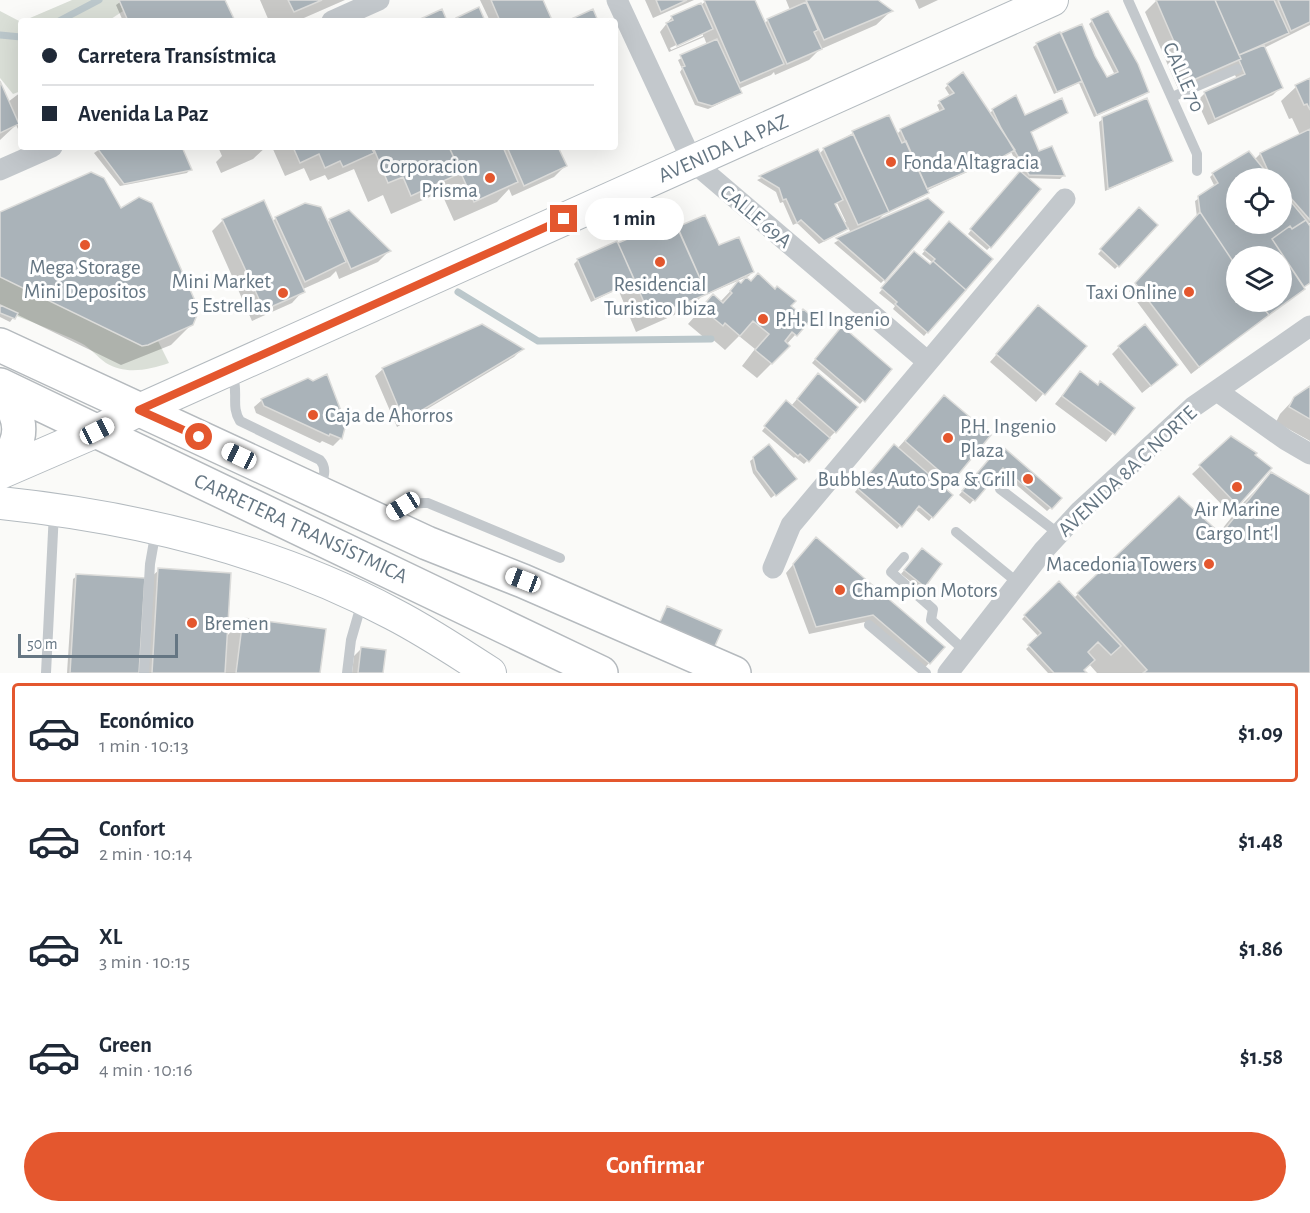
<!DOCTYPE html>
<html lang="es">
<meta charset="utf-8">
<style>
body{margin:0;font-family:"Alegreya Sans",sans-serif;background:#f6f6f7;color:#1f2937;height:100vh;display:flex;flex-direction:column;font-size:22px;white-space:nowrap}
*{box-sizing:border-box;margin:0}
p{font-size:20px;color:#747a83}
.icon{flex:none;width:33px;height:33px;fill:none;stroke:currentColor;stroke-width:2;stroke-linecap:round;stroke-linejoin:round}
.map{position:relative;height:673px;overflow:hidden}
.details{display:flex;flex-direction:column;background:#fff;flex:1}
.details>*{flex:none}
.guide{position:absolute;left:18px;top:18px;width:600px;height:132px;border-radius:6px;box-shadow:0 6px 24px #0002;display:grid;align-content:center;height:132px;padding:0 24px;background:#fff}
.tools{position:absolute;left:1226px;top:168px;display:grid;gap:12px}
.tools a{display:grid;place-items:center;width:66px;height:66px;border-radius:50%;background:#fff;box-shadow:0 6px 24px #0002;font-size:30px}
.scale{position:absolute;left:18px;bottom:15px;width:160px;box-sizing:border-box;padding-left:6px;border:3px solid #657683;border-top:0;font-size:16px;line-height:21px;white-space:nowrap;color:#657683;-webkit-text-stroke:4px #fff;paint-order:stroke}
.end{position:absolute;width:27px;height:27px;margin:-14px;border:8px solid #e4572e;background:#fff;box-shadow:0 0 0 3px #fff}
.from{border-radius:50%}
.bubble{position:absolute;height:42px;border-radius:21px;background:#fff;box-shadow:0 6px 24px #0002;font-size:20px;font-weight:600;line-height:42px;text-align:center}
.car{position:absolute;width:18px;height:36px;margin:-18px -9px;border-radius:8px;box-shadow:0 0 4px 2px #0007;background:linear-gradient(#fff 24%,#345 0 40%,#fff 0 76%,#345 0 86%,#fff 0)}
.guide b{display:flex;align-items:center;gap:21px;height:57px;font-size:22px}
.guide b+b{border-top:2px solid #e0e1e3}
.guide i{width:15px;height:15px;background:#1f2937}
ul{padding:10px 0 0;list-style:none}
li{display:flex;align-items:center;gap:18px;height:99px;margin:0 12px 9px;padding:0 12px;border:3px solid transparent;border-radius:6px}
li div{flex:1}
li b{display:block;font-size:22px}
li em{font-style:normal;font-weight:600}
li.current{border-color:#e4572e}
li>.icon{width:54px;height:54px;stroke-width:1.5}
.button{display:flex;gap:12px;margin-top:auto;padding:12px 24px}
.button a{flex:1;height:69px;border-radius:36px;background:#e4572e;color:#fff;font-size:24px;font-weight:600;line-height:69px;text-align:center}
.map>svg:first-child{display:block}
</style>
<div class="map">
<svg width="1310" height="673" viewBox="0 0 1310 673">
<rect width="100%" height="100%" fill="#fafaf8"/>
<!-- green -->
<path fill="#dadfd7" d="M72,0H119L123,11L108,21H23Z
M0,11L21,22V91L13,94L0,78Z
M0,277L142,346L158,341L169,363C149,370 125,375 106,363C97,357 91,348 81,343C55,330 27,321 0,309Z"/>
<!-- shadow -->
<path fill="#0003" fill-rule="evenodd" d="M123,0H223L233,21H123L116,5Z
M260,0H345L297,21H269Z
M480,0H541L550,19L549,21H490Z
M645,0H694L653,18Z
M707,0H754L764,24L768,20L790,10L786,0H876L891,11L876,25L819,50L809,60L775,75L774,72L771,75L738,89L740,92L736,96L708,109L695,105L680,72L682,69L678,60L707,45L704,37L669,52L660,32L672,17L701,5ZM703,32V36L671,50L670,48Z
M915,0H938L919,9Z
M1157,0H1310V25L1264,48L1281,87L1273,95L1208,125L1197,101L1205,93L1237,79L1231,67L1179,91L1145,12Z
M1092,21L1147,91L1144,95L1094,117L1079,83L1054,94L1033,47L1037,44L1081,26L1094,57L1106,79L1115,75L1089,24Z
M1310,80V223L1307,224L1310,229V282L1191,374L1129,291L1197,217L1195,201L1215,187L1210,177L1213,174L1254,160L1260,154L1300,135L1292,118L1289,119L1281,101L1296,87ZM1236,178H1281V224H1236ZM1236,256H1281V302H1236Z
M0,85L8,102L21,92V135L16,125L0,140Z
M948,85L989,114L993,110L1024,117L1066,113L1030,133L1038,153L1063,176L1060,179L1025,178L1011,152L993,162L991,161L926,191L927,193L924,196L883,215L876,222L884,280L881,283L834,243L851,233L848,227L843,232L819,244L797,223L793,225L783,202L780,203L776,192L757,180L818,151L819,154L824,149L853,133L896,135L901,130L940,112L937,105L950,96L945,88ZM837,203L846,222L843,223L834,205Z
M1103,119L1172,161L1168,164L1105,191L1099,122Z
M103,147H180L190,169L187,173L120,186L94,153Z
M218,147H266L253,159L221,173L216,162L222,156Z
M272,147H557L565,166L554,177L512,196L509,189L497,202L454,221L441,192L391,214L383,195L368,202L354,169L328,180L325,175L310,181L304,168L285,176Z
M1016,176L990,247L987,250L968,234Z
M1139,209L1156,225L1115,269L1098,254Z
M120,210L192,324L171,345L121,365L16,314L10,322L0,317V214Z
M276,218L327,223L330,220L389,251L378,262L339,279L336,271L330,277L303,289V291L292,303L252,321L212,231L223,220L272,222Z
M949,223L991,259L924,336L893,309L895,306L879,293L914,253L930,266L933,263L922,254Z
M677,230L718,247L752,272L749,276L701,297L690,308L636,332L618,289L591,302L574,264L578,260L619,245Z
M738,283L789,306L800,315L811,317L786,345L780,355L757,378L742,366L755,349L739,336L725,350L710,337L707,340L688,324L713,296L720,302Z
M1031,314L1084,346L1036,402L990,362Z
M839,332L890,370L860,404L812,363Z
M1119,347L1168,372L1142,393L1112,354Z
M521,350L514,357L397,427L375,376L383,369Z
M1080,373L1133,408L1106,442L1055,404Z
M811,383L835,432L804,464L795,457L794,458L762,431L783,405L791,406Z
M1310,388V441L1276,422L1280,414L1295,398Z
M944,397L988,436L943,488L932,517L929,521L915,509L897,529L855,492L891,450L897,449Z
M262,400L341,438L333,446L322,441L320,443L256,413L254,407Z
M1231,438L1270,469L1229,512L1192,474Z
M1002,447L1060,499L1047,511L999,470L970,504L959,495Z
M754,458L791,482L771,498L753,473L750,461Z
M1272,474L1310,496V673H1097L1089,664L1082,670L1085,673H1048L1026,649L1039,637L1022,619L1059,583L1074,598L1179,498L1218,534L1244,502Z
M808,547L929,663L922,671L865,622L809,634L786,573Z
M919,553L924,586L920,589L901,574Z
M159,570L226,637L243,619L318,673H146L151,577Z
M77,576L138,673H67L73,579Z
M362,648L381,673H352L354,656Z"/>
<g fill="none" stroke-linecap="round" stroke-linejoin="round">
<!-- stream -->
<path stroke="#bbc7cb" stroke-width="7" d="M59,21L99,0
M0,35L21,37
M458,292L538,341L711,339"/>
</g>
<!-- building -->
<path fill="#aab3b9" stroke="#dcdcda" stroke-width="1.5" d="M119,0H225L235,21H128Z
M288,0H322L294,12Z
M491,0H543L552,20L500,21Z
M656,0H687L661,12Z
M704,0H755L784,64L740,83Z
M806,0H878L893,11L824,40Z
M1156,0H1215L1241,59L1191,81Z
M1215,0H1274L1289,33L1239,55Z
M1278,0H1310V22L1291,31Z
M806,2L818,30L814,32L822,49L787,64L767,19Z
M701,3L713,29L677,46L666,23L673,20L671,16Z
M479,7L485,21H457L456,18Z
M442,9L447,21H416Z
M593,9L598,21H567Z
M1108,11L1138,64L1149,92L1097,115L1061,33L1082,24L1095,56L1107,77L1118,72L1091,19Z
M1060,32L1082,81L1057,92L1036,43Z
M717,39L742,93L712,106L698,102L682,67L685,66L680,55Z
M1264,45L1283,88L1215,119L1204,92L1245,74L1239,60L1241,59L1239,55Z
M963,72L1015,150L997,160L995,159L927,189L900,129L944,109L939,101L954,93L947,84Z
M1310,78V110L1307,104L1304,105L1295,85Z
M0,81L19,124L0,133Z
M1016,95L1025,115L1062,98L1068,113L1031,132L1039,151L1052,146L1065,176L1029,175L1001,128L992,109Z
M1147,98L1173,161L1108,189L1102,117Z
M889,115L902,143L906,141L929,193L889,212L852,131Z
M1310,129V220L1281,187V178H1274L1269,173L1260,153Z
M853,134L889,212L858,225L823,148Z
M100,147H182L192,170L124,184L97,148Z
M293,147H371L374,153L343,167L340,161L325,168L319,154L300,163Z
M373,147H449L461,173L411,196L403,177L388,183Z
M449,147H503L518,182L474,202Z
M507,147H558L567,166L524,186Z
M818,149L843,200L835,204L848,229L824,241L801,220L797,223L786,199L783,200L779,188L759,176Z
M1249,151L1271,178H1236V224H1281V190L1306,220L1292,229L1290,226L1272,239L1305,289L1269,315L1259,302H1281V256H1236V266L1200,212L1198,196L1218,183L1212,173Z
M1020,171L1041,189L991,248L970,229Z
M91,172L104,178L121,208L139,197L152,203L199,310L193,325L148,345L142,346L0,277V212Z
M928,198L944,212L885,281L836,238Z
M264,200L305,292L264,310L222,219Z
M305,203L321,207L346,262L305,282L275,217Z
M1139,207L1158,225L1119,267L1100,249Z
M349,210L391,251L351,269L329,219Z
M1200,212L1236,266V302H1259L1269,315L1199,367L1135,283Z
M705,215L719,245L739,237L754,272L707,294L677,227Z
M674,219L707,294L651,318L618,243Z
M1306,220L1310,226V283L1304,287L1272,239L1290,226L1292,229Z
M949,221L993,259L966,290L933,261L935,259L924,250Z
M617,241L635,281L595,299L577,259Z
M914,251L930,264L933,261L966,290L928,333L895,304L897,302L881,288Z
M758,273L775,289L777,286L796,301L791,306L800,313L803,309L813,317L797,336L792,332L785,341L790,346L772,364L755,350L769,334L753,321L740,336L725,323L723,326L701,308L713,294L723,303L732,293L730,291L738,281L741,283L746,277L751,281Z
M0,305L18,313L15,319L0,313Z
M1038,305L1087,346L1045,395L996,354Z
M482,324L524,349L404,421L382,368Z
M1145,324L1178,365L1151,386L1118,346Z
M842,326L892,369L865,402L815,359Z
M1080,371L1098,385L1100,381L1135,408L1115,435L1062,396Z
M818,373L858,407L836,433L797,399Z
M327,374L346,424L342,439L330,434L329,436L264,406L261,399L308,378L313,381Z
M1310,386V419L1289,407L1294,397Z
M944,395L991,435L952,482L905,441Z
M786,400L830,438L809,462L800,454L798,456L764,426Z
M1231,436L1257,453L1255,455L1272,468L1238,506L1199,465Z
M769,444L797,479L776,496L756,470L753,457Z
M894,444L953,495L933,518L919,506L902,527L857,488Z
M1001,445L1062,498L1052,509L1003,468L975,501L962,491Z
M1271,472L1310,495V673H1143L1147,670L1077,593L1179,496L1221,534Z
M816,537L945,647L930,664L873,615L816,627L793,564Z
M922,548L942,564L925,587L904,570Z
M158,568L231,573L225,673H152Z
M76,574L145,578L139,673H70Z
M1059,581L1121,646L1111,655L1098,642L1088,652L1095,660L1084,670L1087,673H1054L1028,645L1041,633L1024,615Z
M667,606L722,630L714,648L659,624Z
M243,618L326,629L320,673H236Z
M361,647L386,650L383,673H358Z"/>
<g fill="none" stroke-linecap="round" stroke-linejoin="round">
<defs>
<path id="secondary" d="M0,473L97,431L139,410L1052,0
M0,503C134,517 273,550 393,614C426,631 458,652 490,673"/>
<path id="primary" d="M0,345L427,543L523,581L734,673
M0,385L601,673
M0,391C25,417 25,441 0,468"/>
</defs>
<!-- secondary casing -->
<use href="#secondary" stroke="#b3babf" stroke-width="34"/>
<!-- primary casing -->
<use href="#primary" stroke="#b5babe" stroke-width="36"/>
<!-- service -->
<path stroke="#c3c8cc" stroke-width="10" d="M1128,0L1197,154V171
M1172,97L1237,69
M231,372C240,392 230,405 240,421L320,460C328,469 323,479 319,490
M1000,489L1059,534
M385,520C398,507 410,502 428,503L560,558
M956,532L1018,583
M904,557L891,572L933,609L931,620L965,651
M869,625L926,673
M46,673L54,512
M144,673L150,564L156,530
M347,673L351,640L362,602"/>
<!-- minor -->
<path stroke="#c3c8cc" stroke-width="21" d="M617,0L692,161L928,362
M332,21L379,0
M0,170L52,147
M1217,391L1286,440L1310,454
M773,568L791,525L1065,199
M948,673L1043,551L1080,511L1193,407L1310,326"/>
<!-- secondary -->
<use href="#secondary" stroke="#fff" stroke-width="32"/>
<!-- primary -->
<use href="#primary" stroke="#fff" stroke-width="33"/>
</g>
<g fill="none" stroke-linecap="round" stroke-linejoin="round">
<!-- route -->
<path stroke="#e4572e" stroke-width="8" d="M199,437L139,410L564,219"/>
</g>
<!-- markers -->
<g fill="#e4572e" stroke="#fff" stroke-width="2">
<circle cx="891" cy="162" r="6"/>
<circle cx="490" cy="178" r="6"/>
<circle cx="85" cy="245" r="6"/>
<circle cx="660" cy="262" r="6"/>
<circle cx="1189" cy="292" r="6"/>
<circle cx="283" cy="293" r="6"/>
<circle cx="763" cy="319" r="6"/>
<circle cx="313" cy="415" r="6"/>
<circle cx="948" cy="438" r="6"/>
<circle cx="1028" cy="479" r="6"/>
<circle cx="1237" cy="487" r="6"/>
<circle cx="1209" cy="564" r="6"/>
<circle cx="840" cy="590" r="6"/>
<circle cx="192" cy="623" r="6"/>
</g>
<g text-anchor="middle" stroke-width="6" stroke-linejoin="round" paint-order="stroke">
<!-- street labels -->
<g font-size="21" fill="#657683" stroke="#fff">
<text transform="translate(1184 77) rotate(66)" y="7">CALLE 70</text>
<text transform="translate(723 148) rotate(-24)" y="7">AVENIDA LA PAZ</text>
<text transform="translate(756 216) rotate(40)" y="7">CALLE 69A</text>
<text transform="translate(1127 471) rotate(-43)" y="7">AVENIDA 8A C NORTE</text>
<text transform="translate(301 528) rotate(25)" y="7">CARRETERA TRANSÍSTMICA</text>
</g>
<!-- poi labels -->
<g font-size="21" fill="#657683" stroke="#fff" text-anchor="start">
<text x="903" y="169">Fonda Altagracia</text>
<text x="478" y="173" text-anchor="end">Corporacion<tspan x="478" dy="24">Prisma</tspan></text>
<text x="85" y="274" text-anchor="middle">Mega Storage<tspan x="85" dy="24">Mini Depositos</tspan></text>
<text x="271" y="288" text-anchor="end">Mini Market<tspan x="271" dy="24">5 Estrellas</tspan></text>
<text x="660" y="291" text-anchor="middle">Residencial<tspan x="660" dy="24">Turistico Ibiza</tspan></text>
<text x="1177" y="299" text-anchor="end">Taxi Online</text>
<text x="775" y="326">P.H. El Ingenio</text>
<text x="325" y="422">Caja de Ahorros</text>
<text x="960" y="433">P.H. Ingenio<tspan x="960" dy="24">Plaza</tspan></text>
<text x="1016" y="486" text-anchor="end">Bubbles Auto Spa &amp; Grill</text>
<text x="1237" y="516" text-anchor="middle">Air Marine<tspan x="1237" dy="24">Cargo Int'l</tspan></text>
<text x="1197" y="571" text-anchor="end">Macedonia Towers</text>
<text x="852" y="597">Champion Motors</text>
<text x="204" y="630">Bremen</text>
</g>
</g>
</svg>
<div class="tools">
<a><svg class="icon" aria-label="locate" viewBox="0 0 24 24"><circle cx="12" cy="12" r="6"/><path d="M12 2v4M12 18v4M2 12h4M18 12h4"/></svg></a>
<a><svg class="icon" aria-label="layers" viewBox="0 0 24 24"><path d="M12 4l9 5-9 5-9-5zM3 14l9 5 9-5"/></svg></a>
</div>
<div class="scale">50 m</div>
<i class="end from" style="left:199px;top:437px"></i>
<i class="end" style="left:564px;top:219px"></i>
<div class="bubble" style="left:585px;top:198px;width:99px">1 min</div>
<i class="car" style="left:97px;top:431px;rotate:63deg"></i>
<i class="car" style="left:239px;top:456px;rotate:295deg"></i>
<i class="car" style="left:403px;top:506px;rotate:238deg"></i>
<i class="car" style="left:523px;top:580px;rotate:291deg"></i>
<div class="guide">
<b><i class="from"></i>Carretera Transístmica</b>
<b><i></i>Avenida La Paz</b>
</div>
</div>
<section class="details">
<ul>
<li class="current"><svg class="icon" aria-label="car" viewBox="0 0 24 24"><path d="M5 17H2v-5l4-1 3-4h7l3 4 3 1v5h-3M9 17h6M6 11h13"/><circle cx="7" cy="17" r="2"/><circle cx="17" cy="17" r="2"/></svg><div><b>Económico</b><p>1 min · 10:13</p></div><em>$1.09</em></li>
<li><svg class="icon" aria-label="car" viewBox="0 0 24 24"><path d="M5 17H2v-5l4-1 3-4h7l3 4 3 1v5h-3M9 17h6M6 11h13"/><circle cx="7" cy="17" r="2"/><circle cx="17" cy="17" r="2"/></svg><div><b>Confort</b><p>2 min · 10:14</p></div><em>$1.48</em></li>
<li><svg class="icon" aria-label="car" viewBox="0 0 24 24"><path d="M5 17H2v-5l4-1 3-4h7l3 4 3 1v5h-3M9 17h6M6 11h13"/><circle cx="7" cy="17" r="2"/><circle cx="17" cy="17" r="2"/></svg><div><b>XL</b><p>3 min · 10:15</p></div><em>$1.86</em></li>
<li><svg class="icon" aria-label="car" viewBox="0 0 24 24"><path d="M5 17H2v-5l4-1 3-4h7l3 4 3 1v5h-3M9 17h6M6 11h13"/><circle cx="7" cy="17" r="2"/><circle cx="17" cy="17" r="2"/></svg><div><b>Green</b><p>4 min · 10:16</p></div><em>$1.58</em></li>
</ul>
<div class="button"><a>Confirmar</a></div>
</section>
